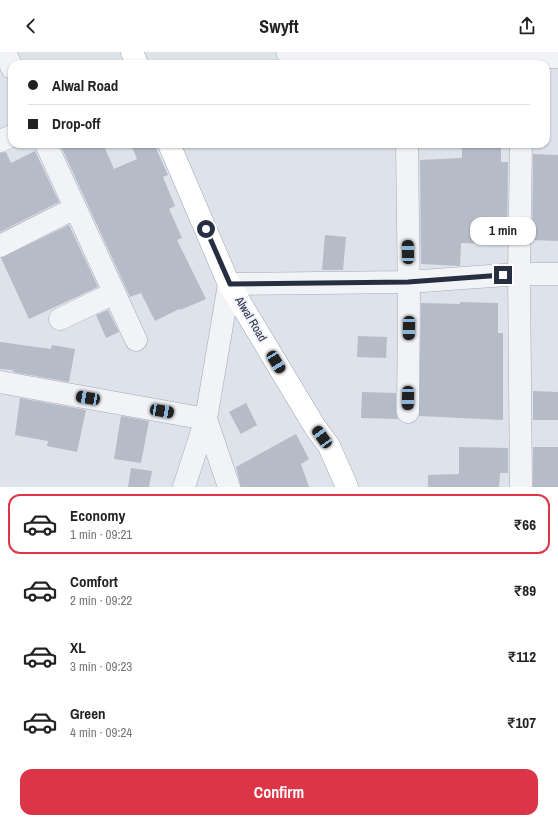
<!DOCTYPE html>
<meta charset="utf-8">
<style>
body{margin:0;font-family:"Archivo Narrow",sans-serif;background:#f6f6f6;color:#222;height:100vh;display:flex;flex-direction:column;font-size:15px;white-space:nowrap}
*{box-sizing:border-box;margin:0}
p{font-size:13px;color:#767676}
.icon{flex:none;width:22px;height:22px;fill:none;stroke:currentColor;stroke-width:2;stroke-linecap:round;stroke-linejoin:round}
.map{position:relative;height:435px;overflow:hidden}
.drawer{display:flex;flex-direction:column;background:#fff;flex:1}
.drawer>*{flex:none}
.banner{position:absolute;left:8px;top:8px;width:542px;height:88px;border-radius:12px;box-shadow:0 1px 3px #0004;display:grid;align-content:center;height:88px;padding:0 20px;background:#fff}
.end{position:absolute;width:18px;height:18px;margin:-9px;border:5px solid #262f42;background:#fff;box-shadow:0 0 0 2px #fff}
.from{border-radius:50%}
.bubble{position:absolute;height:28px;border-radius:12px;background:#fff;box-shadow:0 1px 3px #0004;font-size:13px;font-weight:800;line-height:28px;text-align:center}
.car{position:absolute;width:12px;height:24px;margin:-12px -6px;border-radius:5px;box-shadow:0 0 3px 1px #0007;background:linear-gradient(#222 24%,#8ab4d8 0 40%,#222 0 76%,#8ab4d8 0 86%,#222 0)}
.banner b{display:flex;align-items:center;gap:14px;height:38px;font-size:15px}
.banner b+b{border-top:1px solid #e0e0e0}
.banner i{width:10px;height:10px;background:#222}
ul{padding:7px 0 0;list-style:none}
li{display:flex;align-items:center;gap:12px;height:60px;margin:0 8px 6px;padding:0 12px;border:2px solid transparent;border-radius:12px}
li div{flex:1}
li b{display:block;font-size:15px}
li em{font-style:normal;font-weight:800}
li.current{border-color:#dd3548}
li>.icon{width:36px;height:36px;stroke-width:1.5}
.cta{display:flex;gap:8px;margin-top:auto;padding:8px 20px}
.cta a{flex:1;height:46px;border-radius:12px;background:#dd3548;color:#fff;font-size:16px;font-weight:800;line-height:46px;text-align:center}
header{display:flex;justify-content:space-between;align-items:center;height:52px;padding:0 20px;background:#fff;font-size:18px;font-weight:800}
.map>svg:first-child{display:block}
</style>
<header><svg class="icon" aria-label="back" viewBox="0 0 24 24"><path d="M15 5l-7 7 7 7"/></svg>Swyft<svg class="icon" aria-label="share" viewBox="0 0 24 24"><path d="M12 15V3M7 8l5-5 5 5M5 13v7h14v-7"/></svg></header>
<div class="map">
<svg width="558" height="435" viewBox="0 0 558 435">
<rect width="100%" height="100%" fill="#dee2ea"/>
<!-- building -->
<path fill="#b5bbc7" d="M60,92H103L114,117L137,107L131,92H154L168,123L163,125L175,154L169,157L182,186L177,188L206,247L180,258L179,257L155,269L141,241L130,245Z
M462,92H501V110H508L507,192L461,191L460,214L421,212L420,108L462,106Z
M35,99L59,150L0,180V101L6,100L11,111Z
M533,102L558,103V189L532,188Z
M69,173L98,235L29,267L1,206Z
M325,183L346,185L343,218H322Z
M460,250L498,251V281H503V368L419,364L421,251L460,252Z
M108,258L119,280L106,286L96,263Z
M358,284L387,285L386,306L357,305Z
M0,290L51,297L52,293L75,297L69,330L13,320V318L0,317Z
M533,339L558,340V368H533Z
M362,340L396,341V360L398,367L361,366Z
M20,346L86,358L77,400L47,394L48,389L15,383Z
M246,351L257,373L241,382L229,360Z
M121,364L149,369L141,411L114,407Z
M296,382L309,407L301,412L309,435H241L236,415Z
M459,395L508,396V421H500L499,435H428V423L459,422Z
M533,395H558V435H533Z
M131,416L152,419L149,435H128Z"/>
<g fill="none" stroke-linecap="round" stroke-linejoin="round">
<defs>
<path id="minor" d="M5,0L12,16
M287,0L408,9L558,5
M0,89L12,84
M46,92L136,288
M407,92L409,248L408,360
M0,194L75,156
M60,267L114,241
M0,330L206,367
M206,367L229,435
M184,435L206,367L229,232L408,230L519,222H558
M521,435L519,222L521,92"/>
<path id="major" d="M132,0L137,12
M169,92L229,232L315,375L329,394L347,435"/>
</defs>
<!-- minor casing -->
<use href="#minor" stroke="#a3a9b4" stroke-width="23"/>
<!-- major casing -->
<use href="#major" stroke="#9ca6b7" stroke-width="23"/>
<!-- minor -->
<use href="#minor" stroke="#f2f3f7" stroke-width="22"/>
<!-- major -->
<use href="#major" stroke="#fff" stroke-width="22"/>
</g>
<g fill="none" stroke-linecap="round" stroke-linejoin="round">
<!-- route -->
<path stroke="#262f42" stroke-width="5" d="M206,177L230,232L408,230L503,223"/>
</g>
<g text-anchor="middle" stroke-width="3.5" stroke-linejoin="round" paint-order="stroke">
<!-- street labels -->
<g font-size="12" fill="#262f42" stroke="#eef1f7">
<text transform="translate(251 267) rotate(59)" y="4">Alwal Road</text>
</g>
</g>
</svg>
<i class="end from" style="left:206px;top:177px"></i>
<i class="end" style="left:503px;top:223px"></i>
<div class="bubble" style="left:470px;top:165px;width:66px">1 min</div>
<i class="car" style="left:408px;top:200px;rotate:359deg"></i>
<i class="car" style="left:409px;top:276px;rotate:181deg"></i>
<i class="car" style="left:276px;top:310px;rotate:149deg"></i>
<i class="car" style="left:88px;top:346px;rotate:280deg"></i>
<i class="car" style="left:408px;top:346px;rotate:181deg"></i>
<i class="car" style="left:162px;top:359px;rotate:100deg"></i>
<i class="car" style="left:322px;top:385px;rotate:324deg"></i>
<div class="banner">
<b><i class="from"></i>Alwal Road</b>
<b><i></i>Drop-off</b>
</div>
</div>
<section class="drawer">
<ul>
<li class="current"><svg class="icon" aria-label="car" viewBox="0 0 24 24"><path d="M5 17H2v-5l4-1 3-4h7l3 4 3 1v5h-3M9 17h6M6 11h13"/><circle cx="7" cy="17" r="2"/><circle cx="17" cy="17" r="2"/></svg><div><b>Economy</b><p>1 min · 09:21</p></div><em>₹66</em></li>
<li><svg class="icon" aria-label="car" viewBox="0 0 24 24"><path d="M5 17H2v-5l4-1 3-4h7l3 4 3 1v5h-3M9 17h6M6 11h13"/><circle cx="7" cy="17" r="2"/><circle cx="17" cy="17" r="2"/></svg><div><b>Comfort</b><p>2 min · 09:22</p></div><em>₹89</em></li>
<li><svg class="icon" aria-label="car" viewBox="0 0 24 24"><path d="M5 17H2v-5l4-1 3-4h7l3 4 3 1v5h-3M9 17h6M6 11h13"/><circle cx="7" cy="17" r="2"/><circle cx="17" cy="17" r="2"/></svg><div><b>XL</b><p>3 min · 09:23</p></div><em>₹112</em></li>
<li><svg class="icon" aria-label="car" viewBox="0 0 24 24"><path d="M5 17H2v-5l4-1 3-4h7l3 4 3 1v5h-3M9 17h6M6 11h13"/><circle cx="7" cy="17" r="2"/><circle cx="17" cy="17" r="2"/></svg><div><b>Green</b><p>4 min · 09:24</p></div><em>₹107</em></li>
</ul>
<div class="cta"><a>Confirm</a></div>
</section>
